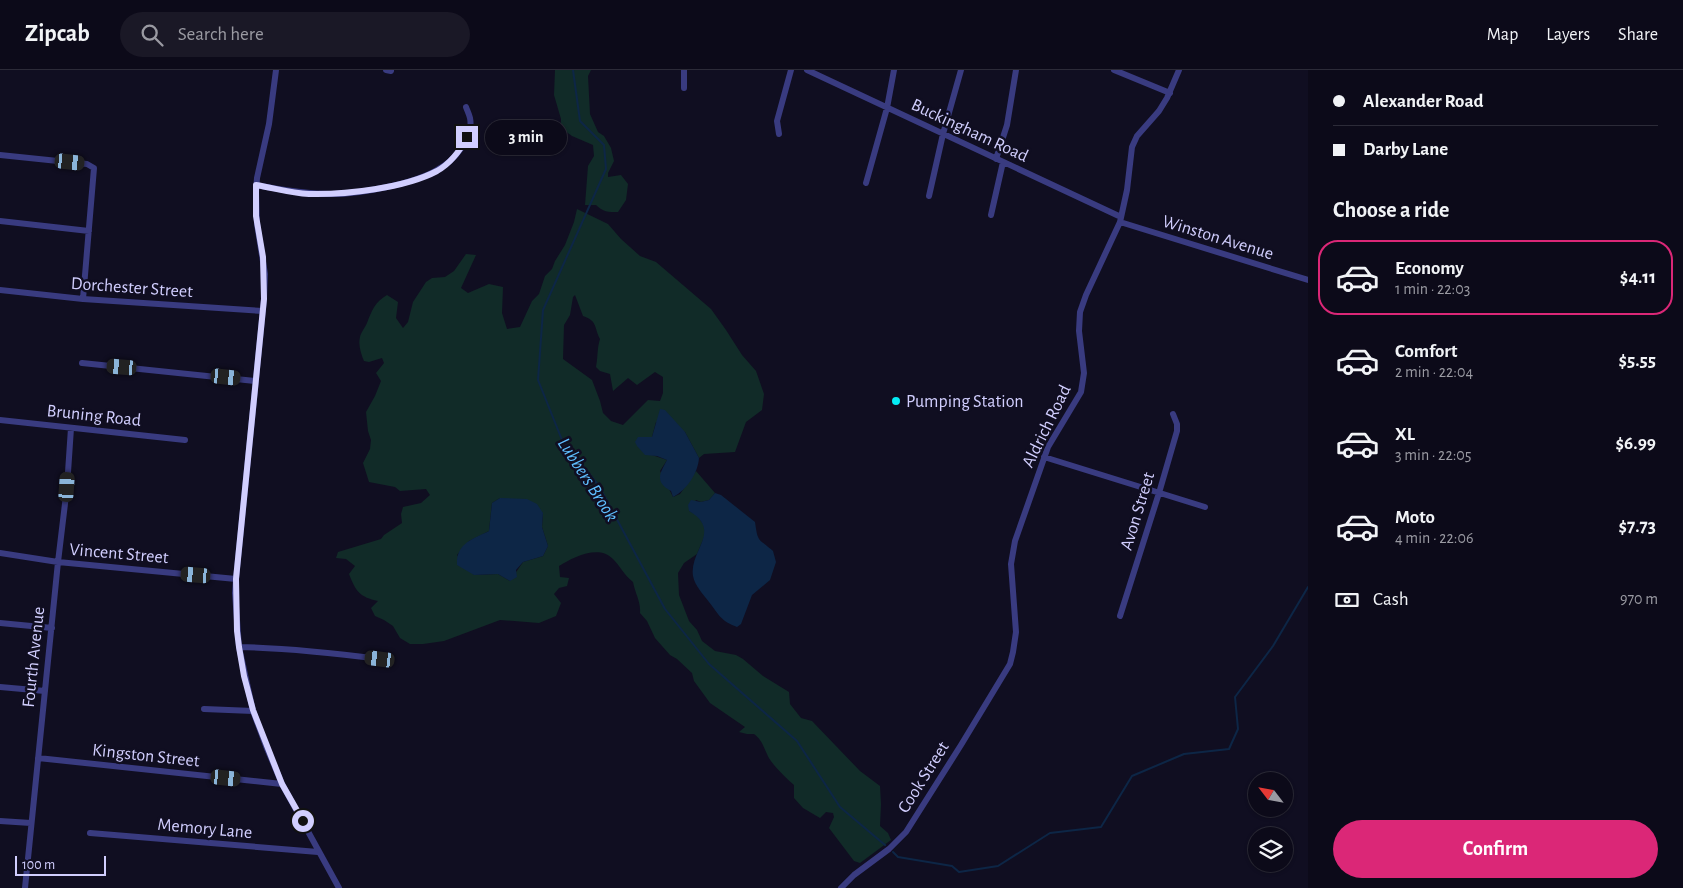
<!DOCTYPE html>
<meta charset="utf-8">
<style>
body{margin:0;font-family:"Alegreya Sans",sans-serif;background:#1a1826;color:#f1f3f6;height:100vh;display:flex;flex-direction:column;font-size:19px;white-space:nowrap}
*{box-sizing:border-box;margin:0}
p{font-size:16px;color:#9a9aa2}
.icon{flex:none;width:28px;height:28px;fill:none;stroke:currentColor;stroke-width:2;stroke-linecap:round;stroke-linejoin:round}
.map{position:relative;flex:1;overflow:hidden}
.details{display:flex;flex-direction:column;background:#0c0a19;width:375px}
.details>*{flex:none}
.top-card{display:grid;align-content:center;height:110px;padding:0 25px;background:#0c0a19}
.needle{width:32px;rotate:301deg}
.tools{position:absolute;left:1248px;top:702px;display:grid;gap:10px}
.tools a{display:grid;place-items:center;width:45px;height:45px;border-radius:50%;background:#0c0a19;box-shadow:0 1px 4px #0004,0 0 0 1px #2c2b38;font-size:25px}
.scale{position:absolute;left:15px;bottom:12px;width:91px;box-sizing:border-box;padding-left:5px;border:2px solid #d1cefe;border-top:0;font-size:14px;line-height:18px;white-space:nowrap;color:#d1cefe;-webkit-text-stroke:4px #100e21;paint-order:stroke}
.end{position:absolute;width:22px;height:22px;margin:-11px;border:6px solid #d1cefe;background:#111;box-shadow:0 0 0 2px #111}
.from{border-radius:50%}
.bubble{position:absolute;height:35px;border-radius:18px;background:#0c0a19;box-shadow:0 1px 4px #0004,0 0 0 1px #2c2b38;font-size:16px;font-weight:600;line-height:35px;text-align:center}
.car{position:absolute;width:15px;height:30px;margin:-15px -8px;border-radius:6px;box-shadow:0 0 4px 1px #0007;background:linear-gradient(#222 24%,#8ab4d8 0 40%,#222 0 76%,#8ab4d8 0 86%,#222 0)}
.top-card b{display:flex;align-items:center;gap:18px;height:48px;font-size:19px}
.top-card b+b{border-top:1px solid #2c2b38}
.top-card i{width:12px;height:12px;background:#f1f3f6}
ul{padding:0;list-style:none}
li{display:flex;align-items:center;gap:15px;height:75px;margin:0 10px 8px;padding:0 15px;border:2px solid transparent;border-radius:20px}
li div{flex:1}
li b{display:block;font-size:19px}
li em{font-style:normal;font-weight:600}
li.active{border-color:#db2777}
li>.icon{width:45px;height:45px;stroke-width:1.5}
h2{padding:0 25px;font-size:22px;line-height:60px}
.pay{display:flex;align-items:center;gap:12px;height:55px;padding:0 25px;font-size:19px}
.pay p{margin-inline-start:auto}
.cta{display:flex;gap:10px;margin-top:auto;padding:10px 25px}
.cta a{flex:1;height:58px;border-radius:30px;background:#db2777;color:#fff;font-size:20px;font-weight:600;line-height:58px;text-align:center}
header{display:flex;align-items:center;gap:30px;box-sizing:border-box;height:70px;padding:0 25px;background:#0c0a19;border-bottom:1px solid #2c2b38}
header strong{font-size:24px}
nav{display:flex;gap:28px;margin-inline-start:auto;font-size:18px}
.search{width:350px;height:45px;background:#1a1826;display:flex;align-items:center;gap:12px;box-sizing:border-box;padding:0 18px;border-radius:28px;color:#9a9aa2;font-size:19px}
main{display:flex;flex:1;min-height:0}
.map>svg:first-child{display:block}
</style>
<header>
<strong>Zipcab</strong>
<div class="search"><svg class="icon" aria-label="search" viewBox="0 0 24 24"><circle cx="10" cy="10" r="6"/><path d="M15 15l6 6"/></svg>Search here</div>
<nav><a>Map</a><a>Layers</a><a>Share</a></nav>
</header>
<main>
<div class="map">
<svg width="1308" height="818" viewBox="0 0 1308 818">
<rect width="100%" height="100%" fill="#100e21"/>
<!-- green -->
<path fill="#112b28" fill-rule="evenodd" d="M555,0H591L588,6L590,44L598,62L604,66L611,78L614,91L608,103V107L621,105L628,114L626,130L618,142C608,142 603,142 596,135H585L588,96L594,86L593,75L572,66L561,58V49L554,25Z
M577,139L608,154L621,169L640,186L656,192L711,239L726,260L742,285L756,301L764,324L762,340L746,352L735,382L704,384L699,388L685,362L656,352L652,367H638L649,384L667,390L660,401L673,427L680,424L696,401L715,423L709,430L701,432L696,430L689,441L697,445L705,457V465L697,484L684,493L678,503L679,525L689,551L697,560L702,571L715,581L736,585L743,589L763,606L789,622L790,634L801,648L812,651L860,701L880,716L881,734L880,756L888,763L891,770L860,793L854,791L829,758L834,747L833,743L826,742L820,748L803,738L794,728V715C787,709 770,693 767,684C763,676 762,670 754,664H747L739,662L745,657L710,633L694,611L692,603L677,589L670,585L655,568L647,551L640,543C641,532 635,523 633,512C624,505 620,496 613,489C599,474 573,487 559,496L560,507L569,508L567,516L559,518L554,524L561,533L556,546L539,553L500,550L444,571L423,574H410L400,568L393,556L384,550L375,546L371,538L378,531C360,527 356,522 349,504L355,496L346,489L336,488L338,482L381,469L384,465L402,453L401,444L403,437L421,433L430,425L426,419L400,421L395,417L369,412L363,393L370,379L371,370L368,361L366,342L375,326L381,311L376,303L384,293L382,288L369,292L364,291C361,284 358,275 360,267C361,262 365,258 367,253C372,240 375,232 387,225L398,232L396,248L403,258L408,252L413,232L426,212L432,208L445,207L454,201L466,184L476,185L461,218L468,223L489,214L503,217L502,243L507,259L520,257L532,231L539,224L545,206L552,199L555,191L565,175L574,152ZM575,225L583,246C598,251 594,258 600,269C597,278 598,287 596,297L600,301L610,304L613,321L628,308L637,315L655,302L663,307V323L660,331L648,330L623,355L611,351L603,343L600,331L592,310L563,289L564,255L570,245L573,227ZM500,428L543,443L542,457L548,476L543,486L523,492L510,511L498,504L474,505L457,485L469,471L489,461L492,433Z"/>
<!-- water -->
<path fill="#0d2646" d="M660,339L665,340L685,362L699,388C698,403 687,420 673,427L671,421C654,412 660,403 667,390L657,386L645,385L637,376L635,372L638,367H652Z
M715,423L721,425L755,452C758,473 758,468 773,481L776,492L770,510L752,525L741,554L737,557C721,551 719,545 709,532C703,524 695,516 693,506C689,480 723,461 689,441L688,435L691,430L701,432L709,430Z
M500,428L527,429L537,434L543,443L542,457L548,476L543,486L523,492L516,500L517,507L510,511L498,504L474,505L457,495C456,473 473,469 489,461L492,433Z"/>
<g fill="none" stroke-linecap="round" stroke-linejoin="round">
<!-- stream -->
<path stroke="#0d2646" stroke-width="2" d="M573,0L580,51L604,75L606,99L543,240L538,310L562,370L599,416L665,539L709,594L797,671L840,737L885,775
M893,782L898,787L952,796L959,802L998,796L1050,763L1101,757L1132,706L1184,684L1229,679L1238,659L1235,627L1273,576L1308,517"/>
<!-- minor -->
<path stroke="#393b80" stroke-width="6" d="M276,0L269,54L257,108L256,122L257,154L265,204L264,229L236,509L235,523L239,577L253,641L266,676L282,714L339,818
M386,0L391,1
M807,0L1121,147
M1114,0L1170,23
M684,18V0
M779,64L777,51L791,0
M0,85L87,94L94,98L83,229
M996,89L1007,55L1016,0
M866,113L887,38L894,0
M256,115C282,120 306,124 332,124C360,124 413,114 437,100C454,91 474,68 470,48C469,44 467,40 466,37
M929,126L943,64L961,0
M991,145L1003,92
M0,151L89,161
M1120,152L1308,210
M0,220L83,229L263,241
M82,293L255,311
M0,350L185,370
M1044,387L1205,437
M0,483L58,492L236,509
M1120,546L1159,423L1177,361V354L1173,344
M0,553L52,558
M239,577C286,578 333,583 380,589
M0,617L45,621
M204,639L253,641
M38,688L282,714
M0,751L31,753
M90,763L318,782
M25,818L58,492L67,417L71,358
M841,818L854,805L889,779L906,762L961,675L1010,594L1013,582L1016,562L1011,494L1015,471L1048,377L1081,322L1084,303L1079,261L1080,242L1086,225L1120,152L1127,120L1132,77L1137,66L1159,41L1167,28L1179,0"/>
</g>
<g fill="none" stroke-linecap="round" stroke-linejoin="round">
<!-- route -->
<path stroke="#d1cefe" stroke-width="6" d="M303,751L282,714L253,640L244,606L239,577L237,561L236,509L264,229L263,187L256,146V115C274,118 291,123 309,124C345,125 405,118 437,101C451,93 460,81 467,67"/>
</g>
<!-- markers -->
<circle fill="#04ecf5" stroke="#100e21" stroke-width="2" cx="896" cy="331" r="5"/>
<g text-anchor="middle" stroke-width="5" stroke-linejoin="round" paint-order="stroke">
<!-- street labels -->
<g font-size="18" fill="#d1cefe" stroke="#100e21">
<text transform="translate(970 60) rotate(25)" y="6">Buckingham Road</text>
<text transform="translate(1218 167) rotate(17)" y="6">Winston Avenue</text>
<text transform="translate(132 217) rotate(4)" y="6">Dorchester Street</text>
<text transform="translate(94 345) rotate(6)" y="6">Bruning Road</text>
<text transform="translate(1046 356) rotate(-64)" y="6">Aldrich Road</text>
<text transform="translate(1137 441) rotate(-73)" y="6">Avon Street</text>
<text transform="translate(119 483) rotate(5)" y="6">Vincent Street</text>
<text transform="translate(33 587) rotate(-84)" y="6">Fourth Avenue</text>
<text transform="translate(146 685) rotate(6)" y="6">Kingston Street</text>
<text transform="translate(923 707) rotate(-58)" y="6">Cook Street</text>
<text transform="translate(205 758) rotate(5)" y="6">Memory Lane</text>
</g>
<!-- poi labels -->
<g font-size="18" fill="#d1cefe" stroke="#100e21" text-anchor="start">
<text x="906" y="337">Pumping Station</text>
</g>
<!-- water labels -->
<g font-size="19" font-style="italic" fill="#5ebdfd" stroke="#100e21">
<text transform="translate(589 409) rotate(57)" y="7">Lubbers Brook</text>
</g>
</g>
</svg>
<div class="tools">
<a><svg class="needle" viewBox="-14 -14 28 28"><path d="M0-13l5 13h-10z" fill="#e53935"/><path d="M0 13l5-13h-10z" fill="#9a9aa2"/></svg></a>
<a><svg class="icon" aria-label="layers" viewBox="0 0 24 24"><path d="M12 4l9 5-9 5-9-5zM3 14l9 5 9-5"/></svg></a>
</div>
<div class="scale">100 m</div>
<i class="end from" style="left:303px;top:751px"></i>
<i class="end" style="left:467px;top:67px"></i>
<div class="bubble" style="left:485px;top:50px;width:82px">3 min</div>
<i class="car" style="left:70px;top:92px;rotate:96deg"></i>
<i class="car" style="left:122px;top:297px;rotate:275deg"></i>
<i class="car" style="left:226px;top:307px;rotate:96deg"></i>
<i class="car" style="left:67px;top:417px;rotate:4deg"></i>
<i class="car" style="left:196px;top:505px;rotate:275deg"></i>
<i class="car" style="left:380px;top:589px;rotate:277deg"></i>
<i class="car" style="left:226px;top:708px;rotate:96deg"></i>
</div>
<section class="details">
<div class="top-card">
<b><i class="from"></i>Alexander Road</b>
<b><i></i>Darby Lane</b>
</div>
<h2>Choose a ride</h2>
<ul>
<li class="active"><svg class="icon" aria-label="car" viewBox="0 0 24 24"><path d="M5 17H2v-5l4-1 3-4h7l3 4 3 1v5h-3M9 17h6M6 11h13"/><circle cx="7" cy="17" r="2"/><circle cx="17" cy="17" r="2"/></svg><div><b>Economy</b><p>1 min · 22:03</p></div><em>$4.11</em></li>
<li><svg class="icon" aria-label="car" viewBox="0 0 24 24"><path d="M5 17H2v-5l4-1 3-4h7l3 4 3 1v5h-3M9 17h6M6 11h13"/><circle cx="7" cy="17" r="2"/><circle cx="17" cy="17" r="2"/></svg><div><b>Comfort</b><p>2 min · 22:04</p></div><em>$5.55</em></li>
<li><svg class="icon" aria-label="car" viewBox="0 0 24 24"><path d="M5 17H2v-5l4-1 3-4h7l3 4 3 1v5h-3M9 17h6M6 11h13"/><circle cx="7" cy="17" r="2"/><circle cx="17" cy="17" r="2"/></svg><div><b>XL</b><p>3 min · 22:05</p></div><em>$6.99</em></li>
<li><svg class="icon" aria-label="car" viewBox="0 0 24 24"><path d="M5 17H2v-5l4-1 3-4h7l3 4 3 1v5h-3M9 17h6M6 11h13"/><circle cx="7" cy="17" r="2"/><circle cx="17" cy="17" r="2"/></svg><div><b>Moto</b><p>4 min · 22:06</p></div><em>$7.73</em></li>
</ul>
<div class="pay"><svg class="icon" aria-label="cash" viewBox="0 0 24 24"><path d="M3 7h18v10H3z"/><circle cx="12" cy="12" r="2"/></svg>Cash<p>970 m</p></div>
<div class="cta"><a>Confirm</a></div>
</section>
</main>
